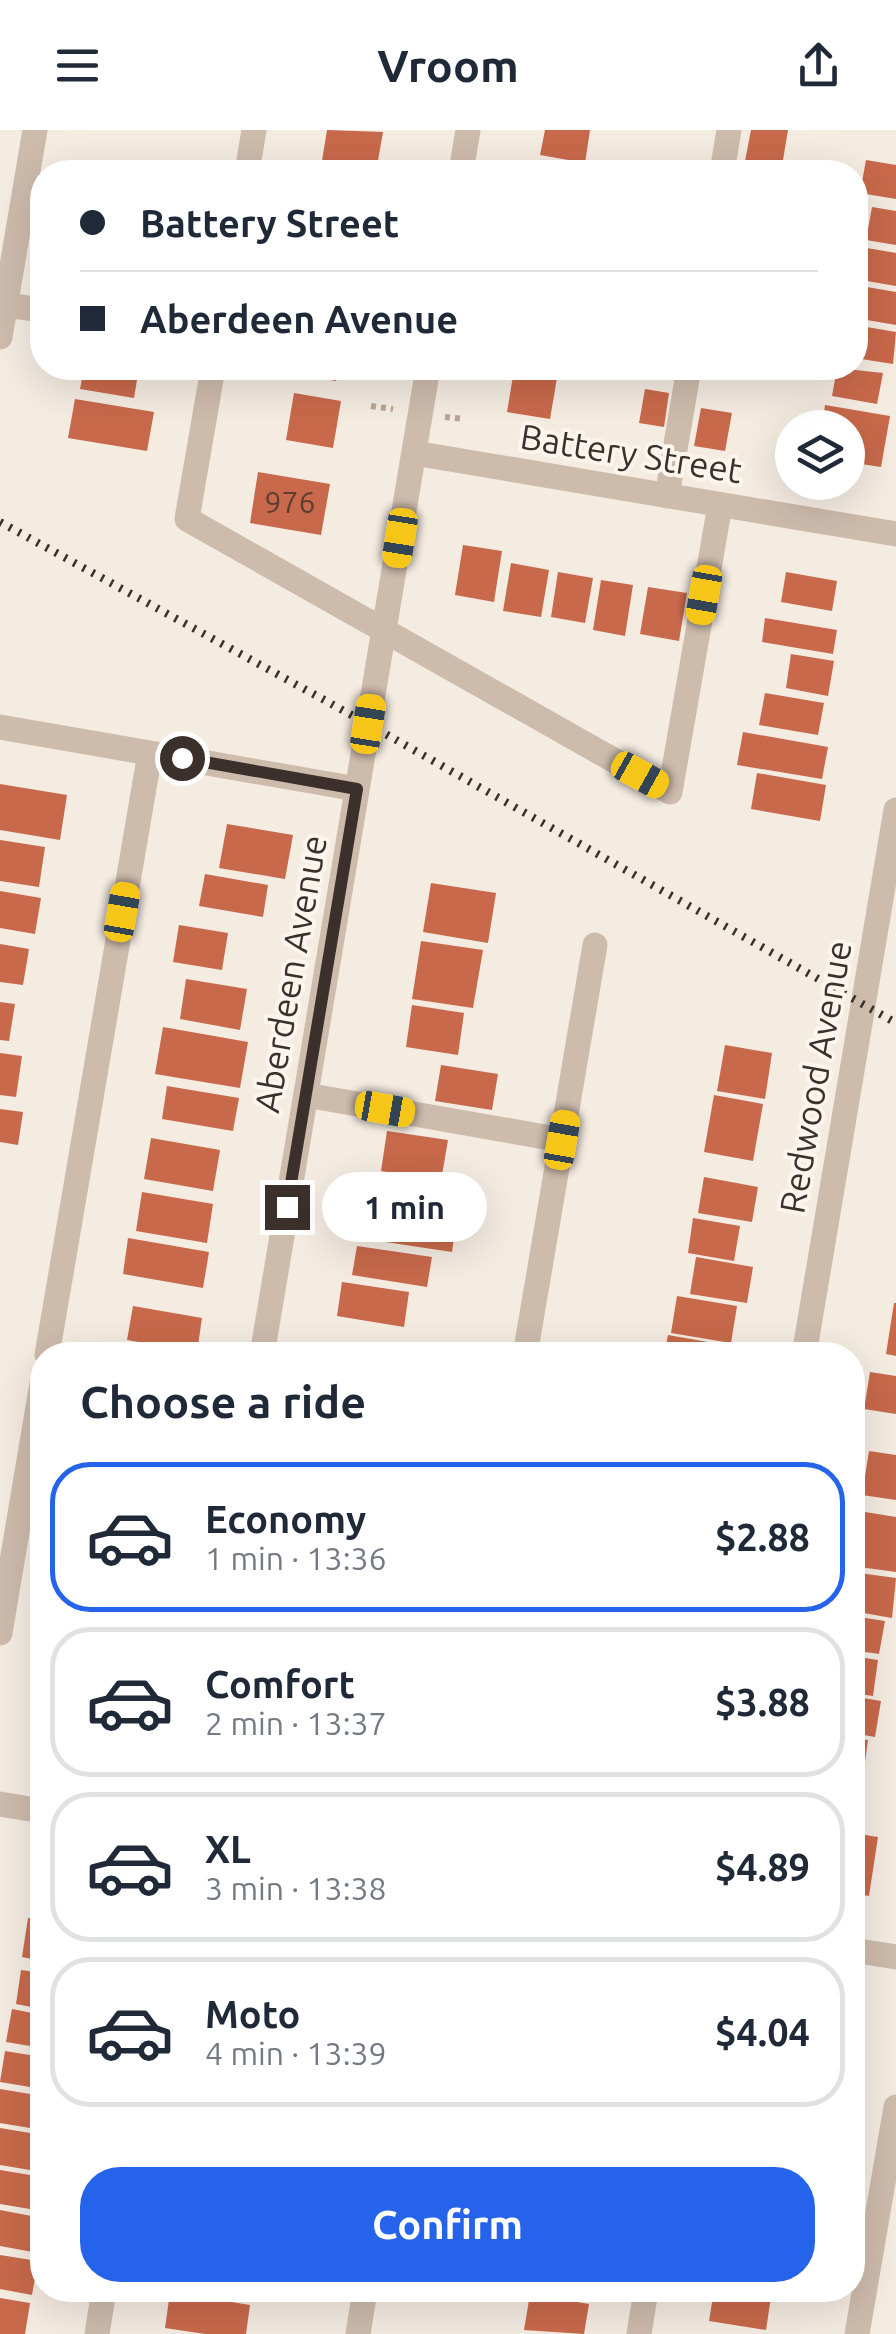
<!DOCTYPE html>
<meta charset="utf-8">
<style>
body{margin:0;font-family:Ubuntu,sans-serif;background:#f6f6f7;color:#1f2937;height:100vh;display:flex;flex-direction:column;font-size:38px;white-space:nowrap}
*{box-sizing:border-box;margin:0}
p{font-size:32px;color:#747a83}
.icon{flex:none;width:55px;height:55px;fill:none;stroke:currentColor;stroke-width:2;stroke-linecap:round;stroke-linejoin:round}
.map{position:relative;flex:1;overflow:hidden}
.drawer{position:absolute;left:30px;top:1212px;width:835px;height:960px;display:flex;flex-direction:column;background:#fff;border-radius:40px;box-shadow:0 10px 40px #0002}
.drawer>*{flex:none}
.banner{position:absolute;left:30px;top:30px;width:838px;height:220px;border-radius:40px;box-shadow:0 10px 40px #0002;display:grid;align-content:center;height:220px;padding:0 50px;background:#fff}
.fabs{position:absolute;left:775px;top:280px;display:grid;gap:20px}
.fabs a{display:grid;place-items:center;width:90px;height:90px;border-radius:50%;background:#fff;box-shadow:0 10px 40px #0002;font-size:50px}
.end{position:absolute;width:45px;height:45px;margin:-22px;border:12px solid #3b302b;background:#fff;box-shadow:0 0 0 5px #fff}
.from{border-radius:50%}
.bubble{position:absolute;height:70px;border-radius:35px;background:#fff;box-shadow:0 10px 40px #0002;font-size:32px;font-weight:600;line-height:70px;text-align:center}
.car{position:absolute;width:30px;height:60px;margin:-30px -15px;border-radius:12px;box-shadow:0 0 8px 2px #0007;background:linear-gradient(#f5c518 24%,#345 0 40%,#f5c518 0 76%,#345 0 86%,#f5c518 0)}
.banner b{display:flex;align-items:center;gap:35px;height:95px;font-size:38px}
.banner b+b{border-top:2px solid #e0e1e3}
.banner i{width:25px;height:25px;background:#1f2937}
ul{padding:0;list-style:none}
li{display:flex;align-items:center;gap:30px;height:150px;margin:0 20px 15px;padding:0 30px;border:5px solid #e0e1e3;border-radius:40px}
li div{flex:1}
li b{display:block;font-size:38px}
li em{font-style:normal;font-weight:600}
li.selected{border-color:#2563eb}
li>.icon{width:90px;height:90px;stroke-width:1.5}
h2{padding:0 50px;font-size:45px;line-height:120px}
.action{display:flex;gap:20px;margin-top:auto;padding:20px 50px}
.action a{flex:1;height:115px;border-radius:40px;background:#2563eb;color:#fff;font-size:40px;font-weight:600;line-height:115px;text-align:center}
header{display:flex;justify-content:space-between;align-items:center;height:130px;padding:0 50px;background:#fff;font-size:45px;font-weight:600}
.map>svg:first-child{display:block}
</style>
<header><svg class="icon" aria-label="menu" viewBox="0 0 24 24"><path d="M4 6h16M4 12h16M4 18h16"/></svg>Vroom<svg class="icon" aria-label="share" viewBox="0 0 24 24"><path d="M12 15V3M7 8l5-5 5 5M5 13v7h14v-7"/></svg></header>
<div class="map">
<svg width="896" height="2204" viewBox="0 0 896 2204">
<rect width="100%" height="100%" fill="#f4ebe1"/>
<!-- building -->
<path fill="#c8694b" d="M327,0L383,2L376,42L321,37Z
M545,0H590L585,33L540,25Z
M751,0H788L781,42L744,36Z
M866,30L896,35V69L860,63Z
M872,77L896,81V115L866,110Z
M855,116L896,123V156L855,149Z
M855,155L896,162V195L855,188Z
M855,195L896,202L893,234L855,228Z
M84,238H139L134,268L80,259Z
M290,238H339L336,251L289,243Z
M837,238L883,243L877,274L832,266Z
M514,240L557,248L550,289L507,282Z
M645,259L669,263L664,297L639,293Z
M294,263L341,271L333,318L286,310Z
M75,269L154,282L147,321L68,308Z
M825,275L890,286L881,337L848,332V298H822Z
M701,278L732,283L725,321L694,316Z
M258,342L330,354L321,405L250,393Z
M463,415L502,421L494,472L455,465Z
M511,433L549,440L541,487L503,481Z
M558,442L593,448L585,493L551,487Z
M786,442L837,451L832,481L781,472Z
M601,450L633,455L625,506L593,500Z
M648,457L687,463L679,511L640,504Z
M765,488L837,500L833,524L762,512Z
M791,524L834,531L828,566L786,558Z
M765,563L824,573L818,605L759,595Z
M743,602L828,617L822,649L737,635Z
M757,643L826,655L820,691L751,679Z
M0,654L67,665L60,710L0,700Z
M227,694L293,705L285,749L219,738Z
M0,710L45,717L39,757L0,751Z
M205,744L268,755L263,787L199,776Z
M431,753L496,763L488,813L423,802Z
M0,761L41,768L35,804L0,798Z
M179,795L228,803L222,840L173,832Z
M421,811L483,820L473,878L412,869Z
M0,814L29,819L23,855L0,852Z
M186,849L247,859L240,900L180,889Z
M0,872L15,874L9,911L0,910Z
M412,875L464,883L458,925L406,917Z
M163,897L248,912L240,958L155,944Z
M725,915L772,923L765,969L717,961Z
M0,923L22,926L16,967L0,965Z
M441,935L498,944L492,980L435,971Z
M167,956L239,968L233,1001L162,989Z
M714,965L763,974L753,1031L704,1022Z
M0,979L23,982L18,1015L0,1012Z
M387,1001L448,1010L441,1051L381,1041Z
M151,1008L220,1020L213,1061L144,1049Z
M704,1047L758,1057L752,1092L698,1083Z
M142,1062L213,1074L207,1113L136,1101Z
M377,1076L457,1089L452,1122L372,1110Z
M693,1088L740,1096L734,1131L688,1123Z
M128,1108L209,1122L203,1158L123,1144Z
M357,1116L432,1127L427,1157L352,1145Z
M696,1127L753,1137L747,1173L690,1164Z
M342,1152L409,1162L404,1197L337,1186Z
M677,1166L737,1176L731,1213L671,1203Z
M894,1173H896V1226L886,1224Z
M133,1176L202,1188L197,1222L127,1210Z
M668,1205L731,1216L729,1225H664Z
M870,1242L896,1246V1284L864,1279Z
M869,1321L896,1325V1370L862,1365Z
M859,1381L896,1387V1442L852,1436Z
M852,1442L896,1448L892,1488L852,1481Z
M852,1486L885,1491L879,1524L852,1520Z
M852,1526L878,1530L873,1566L852,1563Z
M852,1566L881,1571L875,1607L852,1603Z
M852,1608L868,1610L863,1647L852,1645Z
M852,1649L863,1651L857,1687L852,1686Z
M852,1703L878,1707L869,1766L852,1763Z
M36,1737L42,1738V1775L30,1773Z
M28,1788L42,1790V1831L22,1827Z
M21,1840L42,1843V1879L16,1874Z
M12,1879L42,1885V1918L6,1912Z
M5,1921L42,1927V1959L0,1952Z
M0,1959L42,1966V2000L0,1993Z
M0,1998L42,2005V2042L0,2035Z
M0,2040L42,2047V2081L0,2074Z
M0,2080L42,2088L38,2123L0,2116Z
M0,2125L38,2131L32,2165L0,2159Z
M714,2160L771,2167L766,2200L709,2191Z
M170,2162L250,2175L246,2204H205L165,2198Z
M530,2164L589,2174L584,2204L524,2200Z
M0,2168L30,2173L25,2204H0Z"/>
<g fill="none" stroke-linecap="round" stroke-linejoin="round">
<!-- path -->
<path stroke="#b9a596" stroke-width="6" stroke-dasharray="5 5" stroke-linecap="butt" d="M371,276L393,279
M445,287L464,289"/>
<!-- minor -->
<path stroke="#cdbbac" stroke-width="25" d="M247,42L254,0
M461,42L468,0
M722,42L729,0
M6,175L42,180
M0,207L35,0
M213,238L187,389L670,662L720,375
M414,323L896,404
M667,366L689,238
M0,597L357,659
M306,965L562,1010
M47,1225L150,623
M262,1225L428,238
M525,1225L595,815
M804,1225L896,680
M0,1503L42,1253
M0,1674L42,1681
M852,1820L896,1827
M97,2204L104,2160
M358,2204L365,2160
M639,2204L646,2160
M857,2204L896,1977"/>
<!-- rail -->
<path stroke="#3b302b" stroke-width="8" stroke-dasharray="2.5 8" stroke-linecap="butt" d="M0,392L368,594L896,893"/>
</g>
<g fill="none" stroke-linecap="round" stroke-linejoin="round">
<!-- route -->
<path stroke="#3b302b" stroke-width="12" d="M182,628L357,659L287,1077"/>
</g>
<g text-anchor="middle" stroke-width="8" stroke-linejoin="round" paint-order="stroke">
<!-- number labels -->
<g font-size="30" fill="#5e3e33">
<text x="290" y="383">976</text>
</g>
<!-- street labels -->
<g font-size="35" fill="#3b302b" stroke="#fbf5ee">
<text transform="translate(631 324) rotate(9)" y="12">Battery Street</text>
<text transform="translate(291 844) rotate(-80)" y="12">Aberdeen Avenue</text>
<text transform="translate(816 947) rotate(-80)" y="12">Redwood Avenue</text>
</g>
</g>
</svg>
<div class="fabs">
<a><svg class="icon" aria-label="layers" viewBox="0 0 24 24"><path d="M12 4l9 5-9 5-9-5zM3 14l9 5 9-5"/></svg></a>
</div>
<i class="end from" style="left:182px;top:628px"></i>
<i class="end" style="left:287px;top:1077px"></i>
<div class="bubble" style="left:322px;top:1042px;width:165px">1 min</div>
<i class="car" style="left:400px;top:408px;rotate:189deg"></i>
<i class="car" style="left:704px;top:465px;rotate:190deg"></i>
<i class="car" style="left:368px;top:594px;rotate:9deg"></i>
<i class="car" style="left:640px;top:645px;rotate:119deg"></i>
<i class="car" style="left:122px;top:782px;rotate:10deg"></i>
<i class="car" style="left:385px;top:979px;rotate:100deg"></i>
<i class="car" style="left:562px;top:1010px;rotate:10deg"></i>
<div class="banner">
<b><i class="from"></i>Battery Street</b>
<b><i></i>Aberdeen Avenue</b>
</div>
<section class="drawer">
<h2>Choose a ride</h2>
<ul>
<li class="selected"><svg class="icon" aria-label="car" viewBox="0 0 24 24"><path d="M5 17H2v-5l4-1 3-4h7l3 4 3 1v5h-3M9 17h6M6 11h13"/><circle cx="7" cy="17" r="2"/><circle cx="17" cy="17" r="2"/></svg><div><b>Economy</b><p>1 min · 13:36</p></div><em>$2.88</em></li>
<li><svg class="icon" aria-label="car" viewBox="0 0 24 24"><path d="M5 17H2v-5l4-1 3-4h7l3 4 3 1v5h-3M9 17h6M6 11h13"/><circle cx="7" cy="17" r="2"/><circle cx="17" cy="17" r="2"/></svg><div><b>Comfort</b><p>2 min · 13:37</p></div><em>$3.88</em></li>
<li><svg class="icon" aria-label="car" viewBox="0 0 24 24"><path d="M5 17H2v-5l4-1 3-4h7l3 4 3 1v5h-3M9 17h6M6 11h13"/><circle cx="7" cy="17" r="2"/><circle cx="17" cy="17" r="2"/></svg><div><b>XL</b><p>3 min · 13:38</p></div><em>$4.89</em></li>
<li><svg class="icon" aria-label="car" viewBox="0 0 24 24"><path d="M5 17H2v-5l4-1 3-4h7l3 4 3 1v5h-3M9 17h6M6 11h13"/><circle cx="7" cy="17" r="2"/><circle cx="17" cy="17" r="2"/></svg><div><b>Moto</b><p>4 min · 13:39</p></div><em>$4.04</em></li>
</ul>
<div class="action"><a>Confirm</a></div>
</section>
</div>
